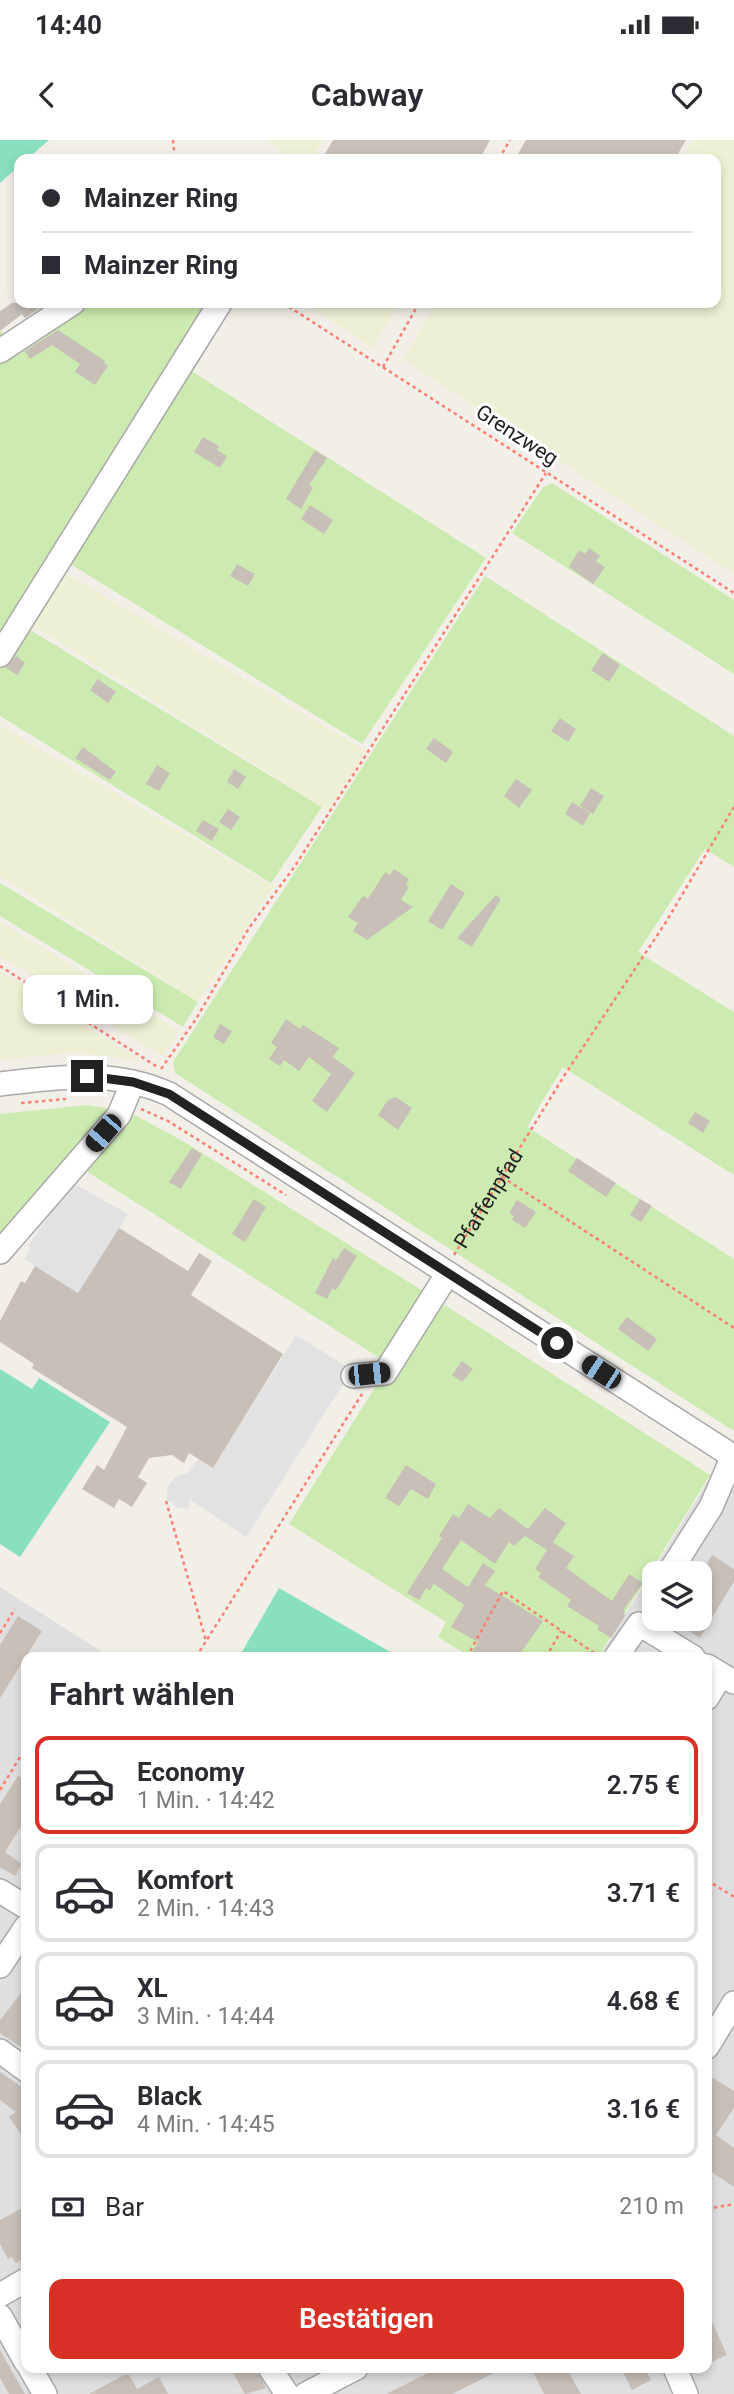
<!DOCTYPE html>
<html lang="de">
<meta charset="utf-8">
<style>
body{margin:0;font-family:Roboto,sans-serif;background:#f2f2f3;color:#2b2b33;height:100vh;display:flex;flex-direction:column;font-size:26px;white-space:nowrap}
*{box-sizing:border-box;margin:0}
p{font-size:23px;color:#7c7c81}
.icon{flex:none;width:38px;height:38px;fill:none;stroke:currentColor;stroke-width:2;stroke-linecap:round;stroke-linejoin:round}
.map{position:relative;flex:1;overflow:hidden}
.drawer{position:absolute;left:21px;top:1512px;width:691px;height:721px;display:flex;flex-direction:column;background:#fff;border-radius:14px;box-shadow:0 4px 10px #0003}
.drawer>*{flex:none}
.hud{position:absolute;left:14px;top:14px;width:707px;height:154px;border-radius:14px;box-shadow:0 4px 10px #0003;display:grid;align-content:center;height:154px;padding:0 28px;background:#fff}
.fabs{position:absolute;left:642px;top:1421px;display:grid;gap:14px}
.fabs a{display:grid;place-items:center;width:70px;height:70px;border-radius:14px;background:#fff;box-shadow:0 4px 10px #0003;font-size:35px}
.end{position:absolute;width:32px;height:32px;margin:-16px;border:9px solid #222;background:#fff;box-shadow:0 0 0 4px #fff}
.from{border-radius:50%}
.bubble{position:absolute;height:49px;border-radius:14px;background:#fff;box-shadow:0 4px 10px #0003;font-size:23px;font-weight:600;line-height:49px;text-align:center}
.car{position:absolute;width:21px;height:42px;margin:-21px -10px;border-radius:9px;box-shadow:0 0 5px 2px #0007;background:linear-gradient(#222 24%,#8ab4d8 0 40%,#222 0 76%,#8ab4d8 0 86%,#222 0)}
.hud b{display:flex;align-items:center;gap:24px;height:66px;font-size:26px}
.hud b+b{border-top:2px solid #e1e1e2}
.hud i{width:18px;height:18px;background:#2b2b33}
ul{padding:0;list-style:none}
li{display:flex;align-items:center;gap:21px;height:98px;margin:0 14px 10px;padding:0 14px;border:4px solid #e1e1e2;border-radius:14px}
li div{flex:1}
li b{display:block;font-size:26px}
li em{font-style:normal;font-weight:600}
li.on{border-color:#d93025}
li>.icon{width:63px;height:63px;stroke-width:1.5}
h2{padding:0 28px;font-size:32px;line-height:84px}
.pay{display:flex;align-items:center;gap:18px;height:77px;padding:0 28px;font-size:26px}
.pay p{margin-inline-start:auto}
.primary-button{display:flex;gap:14px;margin-top:auto;padding:14px 28px}
.primary-button a{flex:1;height:80px;border-radius:14px;background:#d93025;color:#fff;font-size:28px;font-weight:600;line-height:80px;text-align:center}
.status{display:flex;justify-content:space-between;align-items:center;height:49px;padding:0 35px;background:#fff;direction:ltr}
.status svg{height:19px;fill:currentColor}
header{display:flex;justify-content:space-between;align-items:center;height:91px;padding:0 28px;background:#fff;font-size:32px;font-weight:600}
.map>svg:first-child{display:block}
</style>
<div class="status"><b>14:40</b><svg viewBox="0 0 49 12"><path d="M0 12V9h3v3zM5 12V6h3v6zM10 12V3h3v9zM15 12V0h3v12zM26 1h20v11H26zM47 4h2v5h-2z"/></svg></div>
<header><svg class="icon" aria-label="back" viewBox="0 0 24 24"><path d="M15 5l-7 7 7 7"/></svg>Cabway<svg class="icon" aria-label="heart" viewBox="0 0 24 24"><path d="M12 20l-8-8c-3-5 5-10 8-4 3-6 11-1 8 4z"/></svg></header>
<div class="map">
<svg width="734" height="2254" viewBox="0 0 734 2254">
<rect width="100%" height="100%" fill="#f2efe9"/>
<!-- residential -->
<path fill="#e0dfdf" fill-rule="evenodd" d="M734,1299V2254H0V1447L110,1517H26V1759L16,1775L26,1781V2228H707V1517H599ZM654,1433H700V1479H654Z"/>
<!-- farmland -->
<path fill="#eef0d5" d="M266,0H323L312,19H293Z
M693,0H734V434L403,220L436,163H716V19H682Z
M304,163H398L373,208Z
M55,427L366,611L329,671L23,479Z
M0,586L274,746L198,862L0,736Z
M0,782L179,891L163,917L0,816Z
M0,831L141,921L76,912L0,920Z"/>
<!-- grass -->
<path fill="#cdebb0" d="M92,163H215L185,227L486,418L362,604L54,414L12,479L322,667L271,743L0,576V190L14,207Z
M552,343L734,460V534L512,393L543,347Z
M485,436L734,596V727L705,709L638,812L734,872V1035L563,927L527,987L734,1119V1291L175,933L173,922Z
M0,743L198,862L183,887L0,776Z
M87,965L111,969L0,1101V974Z
M129,972L181,1000L426,1153L710,1335L598,1517H463L464,1513L438,1497L446,1482L289,1384L374,1249L397,1229L80,1027Z"/>
<!-- pitch -->
<path fill="#88e0be" d="M0,0H49L27,19H19V26L0,43Z
M0,1229L32,1249L39,1238L110,1282L20,1417L0,1404Z
M279,1448L399,1517H239Z"/>
<!-- parking -->
<path fill="#e2e2e2" d="M71,1042L128,1074L78,1153L24,1119L31,1108L28,1106Z
M296,1195L352,1230L246,1397L189,1359V1369L173,1367V1362L166,1361L168,1347L175,1337L187,1333L199,1319L213,1328Z"/>
<!-- building -->
<path fill="#c7bfb8" d="M333,0H490L480,19H322Z
M526,0H686L675,19H515Z
M12,163H40L43,166L25,178L22,174L0,191V171Z
M58,190L105,221L104,223L108,226L95,245L75,232L80,224L52,205L30,219L25,211Z
M203,297L219,306L217,310L227,316L220,328L194,312Z
M315,310L327,318L309,345L313,347L301,369L286,359Z
M310,365L333,380L324,394L301,379Z
M589,408L600,416L596,421L605,427L593,444L569,427L579,410L585,414Z
M237,424L255,434L248,446L230,436Z
M603,513L620,525L609,542L591,530Z
M16,516L25,523L17,535L6,528Z
M98,539L116,552L108,563L90,550Z
M560,578L576,589L568,602L551,591Z
M434,598L453,612L446,623L426,609Z
M83,607L116,632L110,640L75,618Z
M157,625L170,633L159,651L146,644Z
M234,629L246,637L238,649L227,642Z
M516,639L532,650L519,668L504,656Z
M591,648L604,656L593,674L580,666Z
M572,662L590,673L583,686L565,674Z
M228,669L240,677L231,690L219,682Z
M203,680L219,689L212,701L196,691Z
M394,729L409,739L406,744L409,747L401,760L413,767L367,800L353,791L358,783L348,777L363,756L368,759L385,732L390,735Z
M451,744L465,753L442,790L428,781Z
M496,755L501,759L472,807L457,798Z
M286,879L300,889L303,885L339,908L333,917L355,933L327,972L312,961L331,934L309,917L299,931L284,920L280,926L269,919L277,907L271,903Z
M220,884L232,891L224,904L213,897Z
M396,957L412,968L398,990L378,975L388,960Z
M695,972L710,981L703,993L688,983Z
M192,1008L202,1014L181,1049L169,1042Z
M577,1018L616,1043L606,1057L568,1031Z
M254,1059L266,1067L245,1102L232,1094Z
M640,1059L652,1066L641,1082L630,1075Z
M517,1060L536,1072L525,1088L512,1080L514,1076L509,1073Z
M119,1088L188,1131L199,1113L212,1121L191,1155L283,1214L213,1328L189,1313L184,1323L172,1315L149,1318L138,1337L147,1343L132,1367L119,1359L114,1368L82,1349L97,1325L104,1330L127,1287L32,1228L34,1224L0,1202V1181L21,1141L25,1143L35,1126L78,1153Z
M344,1108L357,1116L336,1150L332,1149L327,1159L315,1153L333,1118L336,1120Z
M627,1177L657,1199L648,1211L618,1189Z
M462,1221L473,1229L462,1242L452,1235Z
M406,1325L436,1344L428,1359L411,1349L399,1366L385,1358Z
M468,1364L490,1378L499,1368L528,1389L545,1368L566,1383L553,1402L574,1416L566,1428L612,1461L629,1434L643,1443L624,1469L625,1476L611,1498L597,1489L599,1486L567,1466L571,1460L538,1437L541,1433L535,1429L547,1410L525,1396L514,1406L509,1402L495,1424L461,1400L442,1429L468,1447L483,1423L495,1431L485,1445L543,1481L518,1517H479L472,1513L478,1502L451,1487L464,1465L434,1444L430,1450L426,1448L419,1460L407,1453L442,1398L439,1396L453,1374L459,1378Z
M712,1415L734,1429V1441L700,1498L670,1479H700V1435Z
M18,1476L42,1491L0,1558V1505Z
M18,1636L26,1641V1678L5,1712L22,1724L15,1736L0,1727V1664Z
M26,1847V1911L0,1893V1880Z
M0,1932L26,1950V2001L9,1977L16,1972L0,1960Z
M713,1938L734,1951V1968L716,1995L734,2008V2047L707,2029V1947Z
M26,2066V2117L16,2123L12,2117L8,2119L0,2104V2080Z
M707,2171L727,2215L707,2224Z
M0,2210L25,2254H9L0,2238Z
M230,2228H256L266,2248L245,2254Z
M438,2228H504L452,2254H386Z
M531,2228H563L568,2231L581,2254H544Z
M621,2228H645L651,2240L632,2250Z
M124,2235H129L137,2249L159,2237L168,2254H89Z"/>
<g fill="none" stroke-linecap="round" stroke-linejoin="round">
<defs>
<path id="minor" d="M0,211L73,163
M0,515L220,163
M0,944C58,937 113,929 169,954L734,1317
M0,1112L119,975L133,942
M353,1236L385,1233L448,1133
M669,1433L711,1367L733,1316
M616,1517L639,1484L693,1517
M707,1526L734,1542
M707,1558L721,1535
M0,1751L26,1767
M0,1826L26,1787
M707,1907L734,1863
M0,1911L26,1930
M0,2155L26,2140
M0,2176L26,2222
M30,2228L45,2254
M270,2228L287,2254
M675,2228L686,2254
M306,2254L356,2228"/>
</defs>
<!-- minor casing -->
<use href="#minor" stroke="#a9a9a9" stroke-width="26"/>
<!-- path -->
<g stroke="#fa8072" stroke-width="2.5" stroke-dasharray="3.5 3.5" stroke-linecap="butt">
<path d="M173,0L175,19"/>
<path d="M499,19L510,0"/>
<path d="M283,163L734,453"/>
<path d="M383,227L419,163"/>
<path d="M0,826L159,928"/>
<path d="M161,929L196,879L249,788L295,726L546,333"/>
<path d="M21,963L66,959"/>
<path d="M141,969L168,981L286,1055"/>
<path d="M502,1037L734,1188"/>
<path id="s1" d="M454,1115L564,936L666,782L734,667"/>
<path d="M166,1361L206,1501"/>
<path d="M0,1493L15,1469"/>
<path d="M84,1517L87,1511"/>
<path d="M196,1517L362,1254"/>
<path d="M467,1517L503,1451L597,1515"/>
<path d="M546,1517L561,1491"/>
<path d="M0,1650L26,1607"/>
<path d="M707,1740L734,1757"/>
<path d="M707,2069L734,2064"/>
</g>
<!-- minor -->
<use href="#minor" stroke="#fff" stroke-width="23"/>
</g>
<g fill="none" stroke-linecap="round" stroke-linejoin="round">
<!-- route -->
<path stroke="#222" stroke-width="9" d="M87,936L133,942L169,954L557,1203"/>
</g>
<g text-anchor="middle" stroke-width="6" stroke-linejoin="round" paint-order="stroke">
<!-- street labels -->
<g font-size="21" fill="#222" stroke="#fff">
<text transform="translate(517 295) rotate(33)" y="7">Grenzweg</text>
<text dy="7" stroke="none"><textPath href="#s1" startOffset="66">Pfaffenpfad</textPath></text>
</g>
</g>
</svg>
<div class="fabs">
<a><svg class="icon" aria-label="layers" viewBox="0 0 24 24"><path d="M12 4l9 5-9 5-9-5zM3 14l9 5 9-5"/></svg></a>
</div>
<i class="end from" style="left:557px;top:1203px"></i>
<i class="end" style="left:87px;top:936px"></i>
<div class="bubble" style="left:23px;top:835px;width:130px">1 Min.</div>
<i class="car" style="left:103px;top:993px;rotate:221deg"></i>
<i class="car" style="left:601px;top:1232px;rotate:303deg"></i>
<i class="car" style="left:369px;top:1234px;rotate:84deg"></i>
<div class="hud">
<b><i class="from"></i>Mainzer Ring</b>
<b><i></i>Mainzer Ring</b>
</div>
<section class="drawer">
<h2>Fahrt wählen</h2>
<ul>
<li class="on"><svg class="icon" aria-label="car" viewBox="0 0 24 24"><path d="M5 17H2v-5l4-1 3-4h7l3 4 3 1v5h-3M9 17h6M6 11h13"/><circle cx="7" cy="17" r="2"/><circle cx="17" cy="17" r="2"/></svg><div><b>Economy</b><p>1 Min. · 14:42</p></div><em>2.75 €</em></li>
<li><svg class="icon" aria-label="car" viewBox="0 0 24 24"><path d="M5 17H2v-5l4-1 3-4h7l3 4 3 1v5h-3M9 17h6M6 11h13"/><circle cx="7" cy="17" r="2"/><circle cx="17" cy="17" r="2"/></svg><div><b>Komfort</b><p>2 Min. · 14:43</p></div><em>3.71 €</em></li>
<li><svg class="icon" aria-label="car" viewBox="0 0 24 24"><path d="M5 17H2v-5l4-1 3-4h7l3 4 3 1v5h-3M9 17h6M6 11h13"/><circle cx="7" cy="17" r="2"/><circle cx="17" cy="17" r="2"/></svg><div><b>XL</b><p>3 Min. · 14:44</p></div><em>4.68 €</em></li>
<li><svg class="icon" aria-label="car" viewBox="0 0 24 24"><path d="M5 17H2v-5l4-1 3-4h7l3 4 3 1v5h-3M9 17h6M6 11h13"/><circle cx="7" cy="17" r="2"/><circle cx="17" cy="17" r="2"/></svg><div><b>Black</b><p>4 Min. · 14:45</p></div><em>3.16 €</em></li>
</ul>
<div class="pay"><svg class="icon" aria-label="cash" viewBox="0 0 24 24"><path d="M3 7h18v10H3z"/><circle cx="12" cy="12" r="2"/></svg>Bar<p>210 m</p></div>
<div class="primary-button"><a>Bestätigen</a></div>
</section>
</div>
